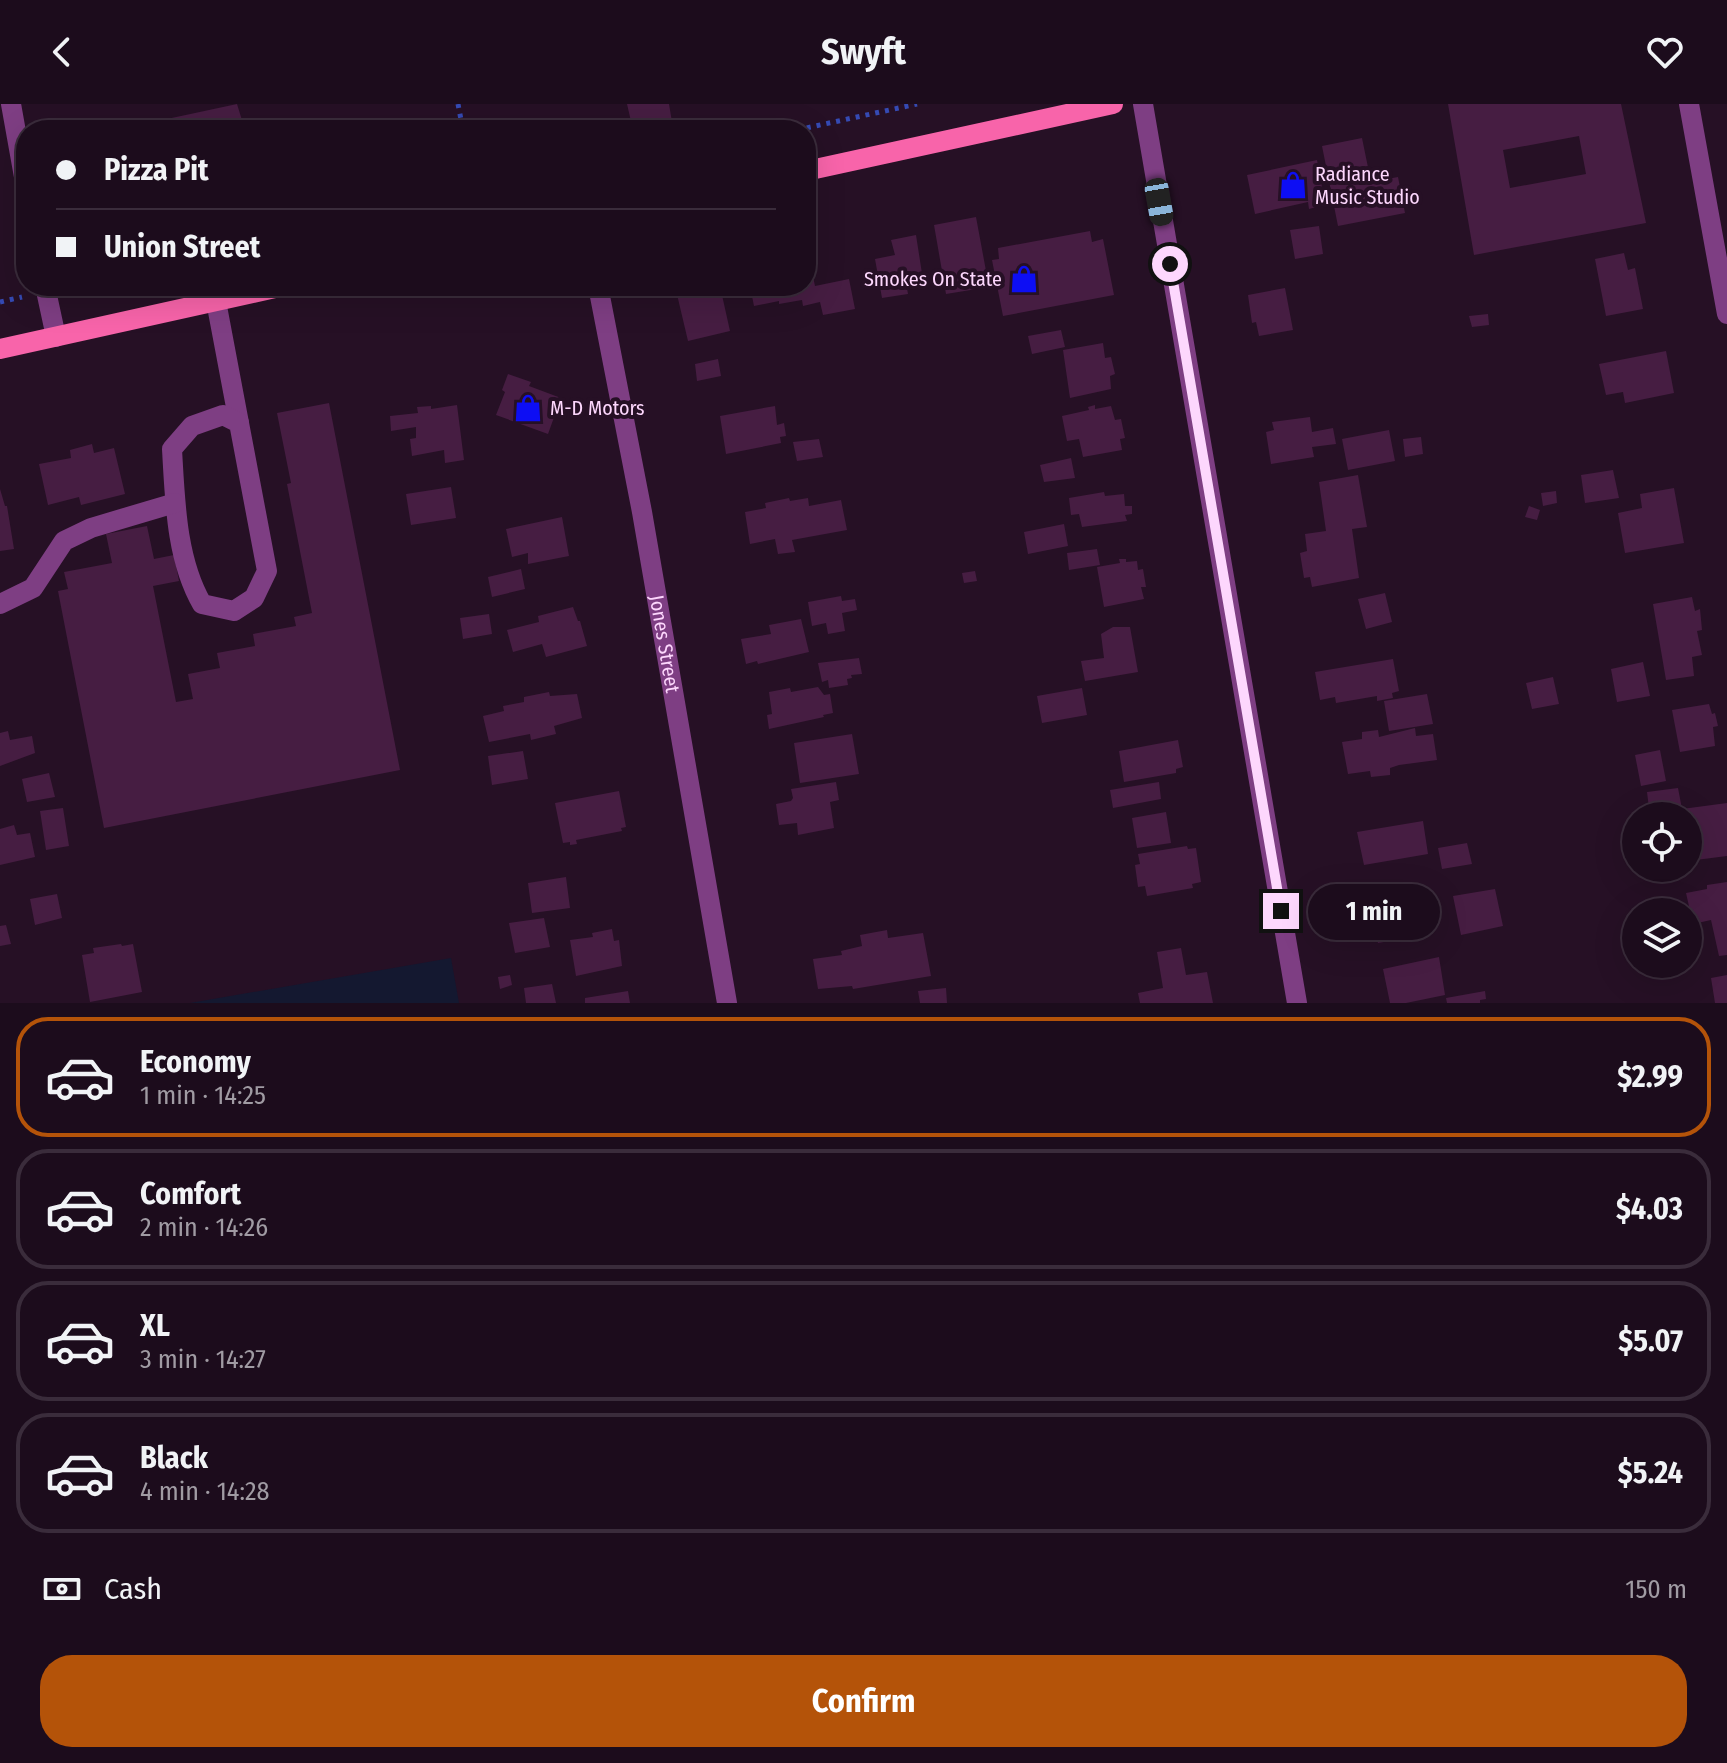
<!DOCTYPE html>
<meta charset="utf-8">
<style>
body{margin:0;font-family:"Fira Sans Condensed",sans-serif;background:#251525;color:#f1f3f6;height:100vh;display:flex;flex-direction:column;font-size:30px;white-space:nowrap}
*{box-sizing:border-box;margin:0}
p{font-size:26px;color:#a09ba3}
.icon{flex:none;width:44px;height:44px;fill:none;stroke:currentColor;stroke-width:2;stroke-linecap:round;stroke-linejoin:round}
.map{position:relative;height:899px;overflow:hidden}
.side{display:flex;flex-direction:column;background:#1c0c1c;flex:1}
.side>*{flex:none}
.banner{position:absolute;left:16px;top:16px;width:800px;height:176px;border-radius:32px;box-shadow:0 8px 32px #0002,0 0 0 2px #3a2c3b;display:grid;align-content:center;height:176px;padding:0 40px;background:#1c0c1c}
.controls{position:absolute;left:1622px;top:698px;display:grid;gap:16px}
.controls a{display:grid;place-items:center;width:80px;height:80px;border-radius:50%;background:#1c0c1c;box-shadow:0 8px 32px #0002,0 0 0 2px #3a2c3b;font-size:40px}
.end{position:absolute;width:36px;height:36px;margin:-18px;border:10px solid #fdd7fd;background:#111;box-shadow:0 0 0 4px #111}
.from{border-radius:50%}
.bubble{position:absolute;height:56px;border-radius:28px;background:#1c0c1c;box-shadow:0 8px 32px #0002,0 0 0 2px #3a2c3b;font-size:26px;font-weight:700;line-height:56px;text-align:center}
.car{position:absolute;width:24px;height:48px;margin:-24px -12px;border-radius:10px;box-shadow:0 0 6px 2px #0007;background:linear-gradient(#222 24%,#8ab4d8 0 40%,#222 0 76%,#8ab4d8 0 86%,#222 0)}
.banner b{display:flex;align-items:center;gap:28px;height:76px;font-size:30px}
.banner b+b{border-top:2px solid #3a2c3b}
.banner i{width:20px;height:20px;background:#f1f3f6}
ul{padding:14px 0 0;list-style:none}
li{display:flex;align-items:center;gap:24px;height:120px;margin:0 16px 12px;padding:0 24px;border:4px solid #3a2c3b;border-radius:32px}
li div{flex:1}
li b{display:block;font-size:30px}
li em{font-style:normal;font-weight:700}
li.active{border-color:#b45309}
li>.icon{width:72px;height:72px;stroke-width:1.5}
.pay{display:flex;align-items:center;gap:20px;height:88px;padding:0 40px;font-size:30px}
.pay p{margin-inline-start:auto}
.cta{display:flex;gap:16px;margin-top:auto;padding:16px 40px}
.cta a{flex:1;height:92px;border-radius:32px;background:#b45309;color:#fff;font-size:32px;font-weight:700;line-height:92px;text-align:center}
header{display:flex;justify-content:space-between;align-items:center;height:104px;padding:0 40px;background:#1c0c1c;font-size:36px;font-weight:700}
.map>svg:first-child{display:block}
</style>
<header><svg class="icon" aria-label="back" viewBox="0 0 24 24"><path d="M15 5l-7 7 7 7"/></svg>Swyft<svg class="icon" aria-label="heart" viewBox="0 0 24 24"><path d="M12 20l-8-8c-3-5 5-10 8-4 3-6 11-1 8 4z"/></svg></header>
<div class="map">
<svg width="1727" height="899" viewBox="0 0 1727 899">
<rect width="100%" height="100%" fill="#261025"/>
<!-- green -->
<path fill="#141830" d="M451,854L459,899H190Z"/>
<!-- building -->
<path fill="#461d42" fill-rule="evenodd" d="M237,0L245,26H140L139,21Z
M627,0H669L672,18L658,21L659,26H633Z
M1448,0H1621L1646,119L1474,151ZM1579,32L1586,70L1510,84L1503,46Z
M1362,34L1371,78L1398,73L1405,109L1338,122L1322,42Z
M1317,56L1324,94L1319,95L1320,102L1309,105L1308,98L1255,110L1247,71Z
M976,113L989,183L946,190L934,121Z
M1319,122L1323,150L1295,155L1290,126Z
M1090,127L1092,138L1103,135L1114,191L1003,212L992,156L999,155L998,144Z
M916,131L923,176L906,179L908,190L882,194L875,155L895,151L891,136Z
M1624,149L1628,166L1635,164L1643,205L1606,212L1595,155Z
M810,158L815,182L849,175L855,205L823,211L820,198L803,202L802,196L779,200V197L754,202L750,182H806V159Z
M675,182H720L730,227L688,237Z
M1285,184L1293,226L1259,232L1256,218L1252,219L1248,191Z
M1488,210L1489,221L1472,223L1469,212Z
M1061,226L1065,243L1032,250L1028,232Z
M1103,239L1105,254L1111,253L1115,270L1110,272L1111,285L1070,294L1063,246Z
M1666,247L1674,289L1625,299L1623,288L1606,291L1599,260Z
M718,255L721,272L697,277L695,260Z
M508,270L531,278L529,282L561,294L548,330L496,311L505,288L502,286Z
M329,299L400,666L104,724L58,487L68,485L64,468L112,459L106,430L147,422L154,455L174,451L179,477L153,482L176,598L193,595L188,570L220,564L217,549L255,542L253,530L296,522L294,513L312,509L287,380L291,379L277,309Z
M457,301L464,356L445,359L444,346L412,352L410,335L416,334V323L391,327L390,312L418,309L417,303L431,302V305Z
M1095,301V305L1111,302L1115,316L1121,315L1125,334L1120,335L1122,346L1083,353L1079,335L1067,337L1062,312L1089,306L1088,303Z
M775,302L777,321L784,319L786,332L780,333L781,339L726,350L720,312Z
M1310,313L1312,328L1333,324L1336,340L1312,343L1314,353L1271,360L1266,328L1274,326L1272,318Z
M1389,326L1395,357L1348,366L1342,335Z
M1421,333L1423,350L1405,353L1403,335Z
M819,335L823,353L797,357L793,338Z
M92,340L94,349L114,344L125,390L81,401L79,393L48,401L39,360L71,354L70,346Z
M1071,354L1075,374L1044,378L1040,361Z
M1613,366L1619,394L1585,399L1581,371Z
M1358,371L1367,423L1352,425L1359,474L1312,483L1310,473L1304,474L1300,449L1307,447L1305,430L1326,427L1319,378Z
M451,383L456,414L411,421L406,390Z
M1674,384L1684,439L1625,449L1618,409L1642,404L1640,390Z
M0,385L5,402H7L14,445L0,447Z
M1556,387L1557,399L1543,402L1541,389Z
M1104,388L1105,392L1124,390L1125,402H1132V410L1125,411L1127,417L1082,423L1079,410L1071,411L1069,394Z
M789,394L790,397L808,394L809,402L841,396L847,426L792,436L795,448L778,450L775,435L750,440L745,408L766,404L765,399Z
M1529,402L1540,406L1537,416L1525,413Z
M562,413L569,452L528,460V449L512,453L506,425Z
M1064,420L1068,442L1028,450L1024,428Z
M1097,445L1100,461L1069,466L1067,449Z
M1119,455H1126V458L1137,457L1138,466L1143,465L1146,483H1141L1144,495L1104,503L1097,463L1120,459Z
M521,465L525,485L492,493L488,473Z
M975,467L977,477L964,479L962,469Z
M1385,489L1392,518L1366,525L1358,495Z
M841,492L842,497L855,495L857,506L842,509L845,527L828,530L826,519L812,522L808,498Z
M1692,493L1695,507L1700,505L1702,526L1697,527L1702,551L1692,553L1694,572L1666,576L1653,500Z
M573,503L578,517H580L587,542L546,553L542,540L513,548L507,526L539,518L538,512Z
M489,510L492,530L463,535L460,514Z
M801,515L809,548L758,560L757,557L746,560L741,535L771,530L769,521Z
M1113,523H1130L1138,568L1085,577L1081,557L1104,554L1101,530Z
M859,554L862,570L851,571L852,574L847,575L848,581L829,584L828,576L822,578L818,559Z
M1393,555L1399,587L1392,589L1393,594L1377,597V592L1336,599L1335,593L1320,596L1315,568Z
M1643,558L1650,592L1617,598L1611,565Z
M1553,573L1559,600L1532,605L1526,579Z
M818,583L824,591L830,590L833,609L823,611L824,613L769,625L767,611L772,610L769,588L790,584L791,588Z
M1082,584L1087,611L1042,619L1037,592Z
M549,588L550,592L577,590L582,614L554,622L556,630L531,636L530,630L489,638L483,612L504,607L503,602L524,598V593Z
M1427,590L1433,620L1389,627L1384,597Z
M1709,600L1712,610L1715,609L1718,622L1713,623L1715,642L1680,648L1672,606Z
M1415,624L1416,632L1433,630L1437,656L1399,661L1390,664V671L1371,673L1370,667L1348,670L1342,638L1362,635V628L1378,626L1379,633Z
M8,627L10,636L32,632L35,649L0,662V629Z
M852,630L859,670L800,679L794,639Z
M1178,636L1183,663L1176,665V669L1124,678L1119,647Z
M1660,646L1666,677L1641,682L1635,651Z
M523,647L528,675L492,681L488,652Z
M49,669L55,693L27,698L22,675Z
M836,678L839,696L830,698L834,724L798,731L797,719L779,721L776,700L791,697L793,694L791,685Z
M1159,678L1161,695L1113,704L1110,686Z
M1678,684L1682,705L1727,699V752L1688,757V712H1650L1647,688Z
M619,687L626,723L621,724L622,727L576,736L577,740L570,741V738L563,739L555,699Z
M63,704L69,742L46,746L40,707Z
M1166,708L1171,739L1137,744L1132,714Z
M1423,717L1428,750L1364,761L1357,728Z
M14,721L17,731L30,729L35,753L0,761V725Z
M1467,739L1472,760L1442,765L1438,744Z
M1187,742L1188,745L1196,744L1201,778L1192,780L1193,784L1147,792L1145,782L1138,783L1135,761L1140,760L1138,750Z
M566,773L570,804L532,809L528,779Z
M1727,778V851L1719,852L1711,816L1693,820L1686,789L1707,785V781Z
M1495,785L1503,822L1461,831L1453,792Z
M1416,787L1424,831L1378,839L1375,825L1369,826L1367,813L1373,811L1371,797Z
M57,790L62,814L35,821L30,795Z
M544,814L550,843L515,849L509,819Z
M6,821L11,840L0,842V822Z
M612,825L614,837L619,836L622,862L576,872L570,836L593,833L592,829Z
M887,826L888,834L923,829L931,872L853,885L852,882L818,885L813,855L842,851L841,847L862,842L860,831Z
M121,840L122,842L133,840L142,888L90,898L82,851L94,849L93,844Z
M1181,844L1186,871L1207,868L1213,899H1140L1138,889L1163,884L1157,848Z
M1439,853L1445,891L1406,899H1390L1383,865Z
M510,871L512,881L500,885L498,873Z
M1727,871V899H1715L1711,874Z
M552,880L556,899H526L524,884Z
M946,884L947,899H920L918,887Z
M628,887L630,899H585V894Z
M1485,887L1486,895L1480,896V899H1447L1446,894Z"/>
<g fill="none" stroke-linecap="round" stroke-linejoin="round">
<!-- path -->
<path stroke="#354ab3" stroke-width="5" stroke-dasharray="4 6" stroke-linecap="butt" d="M458,0L463,26
M797,26L917,0
M0,198L22,193"/>
<!-- minor -->
<g stroke="#7e3e83" stroke-width="20">
<path d="M11,0L26,84"/>
<path d="M1143,0L1297,899"/>
<path d="M1689,0L1727,210"/>
<path d="M45,182L56,233"/>
<path id="s1" d="M598,182L642,408L727,899"/>
<path d="M216,197L239,319"/>
<path d="M223,311L239,319L267,467L254,494L234,507L202,500C176,455 175,396 172,345L192,322Z"/>
<path d="M0,500L33,484L64,437L91,424L175,399"/>
</g>
<!-- major -->
<path stroke="#f864aa" stroke-width="20" d="M806,67L1113,0
M0,245L284,182"/>
</g>
<g fill="none" stroke-linecap="round" stroke-linejoin="round">
<!-- route -->
<path stroke="#fdd7fd" stroke-width="10" d="M1170,160L1281,807"/>
</g>
<!-- icons -->
<defs>
<symbol id="shop-bare" viewBox="-9 -9 18 18"><path d="M-5-2.5h2.3a2.7 3.5 0 0 1 5.4 0H5L5.5 6h-11ZM-1.5-2.5h3a1.5 2.3 0 0 0-3 0Z" fill="#0d0ef4" stroke="#261025" stroke-width="2.5" paint-order="stroke"/></symbol>
</defs>
<g fill-rule="evenodd">
<use href="#shop-bare" x="1273" y="61" width="40" height="40"/>
<use href="#shop-bare" x="1004" y="155" width="40" height="40"/>
<use href="#shop-bare" x="508" y="284" width="40" height="40"/>
</g>
<g text-anchor="middle" stroke-width="8" stroke-linejoin="round" paint-order="stroke">
<!-- poi labels -->
<g font-size="20" fill="#fdd7fd" stroke="#261025" text-anchor="start">
<text x="1315" y="77">Radiance<tspan x="1315" dy="23">Music Studio</tspan></text>
<text x="1002" y="182" text-anchor="end">Smokes On State</text>
<text x="550" y="311">M-D Motors</text>
</g>
<!-- street labels -->
<g font-size="20" fill="#fdd7fd" stroke="#261025">
<text dy="7" stroke="none"><textPath href="#s1" startOffset="364">Jones Street</textPath></text>
</g>
</g>
</svg>
<div class="controls">
<a><svg class="icon" aria-label="locate" viewBox="0 0 24 24"><circle cx="12" cy="12" r="6"/><path d="M12 2v4M12 18v4M2 12h4M18 12h4"/></svg></a>
<a><svg class="icon" aria-label="layers" viewBox="0 0 24 24"><path d="M12 4l9 5-9 5-9-5zM3 14l9 5 9-5"/></svg></a>
</div>
<i class="end from" style="left:1170px;top:160px"></i>
<i class="end" style="left:1281px;top:807px"></i>
<div class="bubble" style="left:1308px;top:780px;width:132px">1 min</div>
<i class="car" style="left:1159px;top:98px;rotate:170deg"></i>
<div class="banner">
<b><i class="from"></i>Pizza Pit</b>
<b><i></i>Union Street</b>
</div>
</div>
<section class="side">
<ul>
<li class="active"><svg class="icon" aria-label="car" viewBox="0 0 24 24"><path d="M5 17H2v-5l4-1 3-4h7l3 4 3 1v5h-3M9 17h6M6 11h13"/><circle cx="7" cy="17" r="2"/><circle cx="17" cy="17" r="2"/></svg><div><b>Economy</b><p>1 min · 14:25</p></div><em>$2.99</em></li>
<li><svg class="icon" aria-label="car" viewBox="0 0 24 24"><path d="M5 17H2v-5l4-1 3-4h7l3 4 3 1v5h-3M9 17h6M6 11h13"/><circle cx="7" cy="17" r="2"/><circle cx="17" cy="17" r="2"/></svg><div><b>Comfort</b><p>2 min · 14:26</p></div><em>$4.03</em></li>
<li><svg class="icon" aria-label="car" viewBox="0 0 24 24"><path d="M5 17H2v-5l4-1 3-4h7l3 4 3 1v5h-3M9 17h6M6 11h13"/><circle cx="7" cy="17" r="2"/><circle cx="17" cy="17" r="2"/></svg><div><b>XL</b><p>3 min · 14:27</p></div><em>$5.07</em></li>
<li><svg class="icon" aria-label="car" viewBox="0 0 24 24"><path d="M5 17H2v-5l4-1 3-4h7l3 4 3 1v5h-3M9 17h6M6 11h13"/><circle cx="7" cy="17" r="2"/><circle cx="17" cy="17" r="2"/></svg><div><b>Black</b><p>4 min · 14:28</p></div><em>$5.24</em></li>
</ul>
<div class="pay"><svg class="icon" aria-label="cash" viewBox="0 0 24 24"><path d="M3 7h18v10H3z"/><circle cx="12" cy="12" r="2"/></svg>Cash<p>150 m</p></div>
<div class="cta"><a>Confirm</a></div>
</section>
